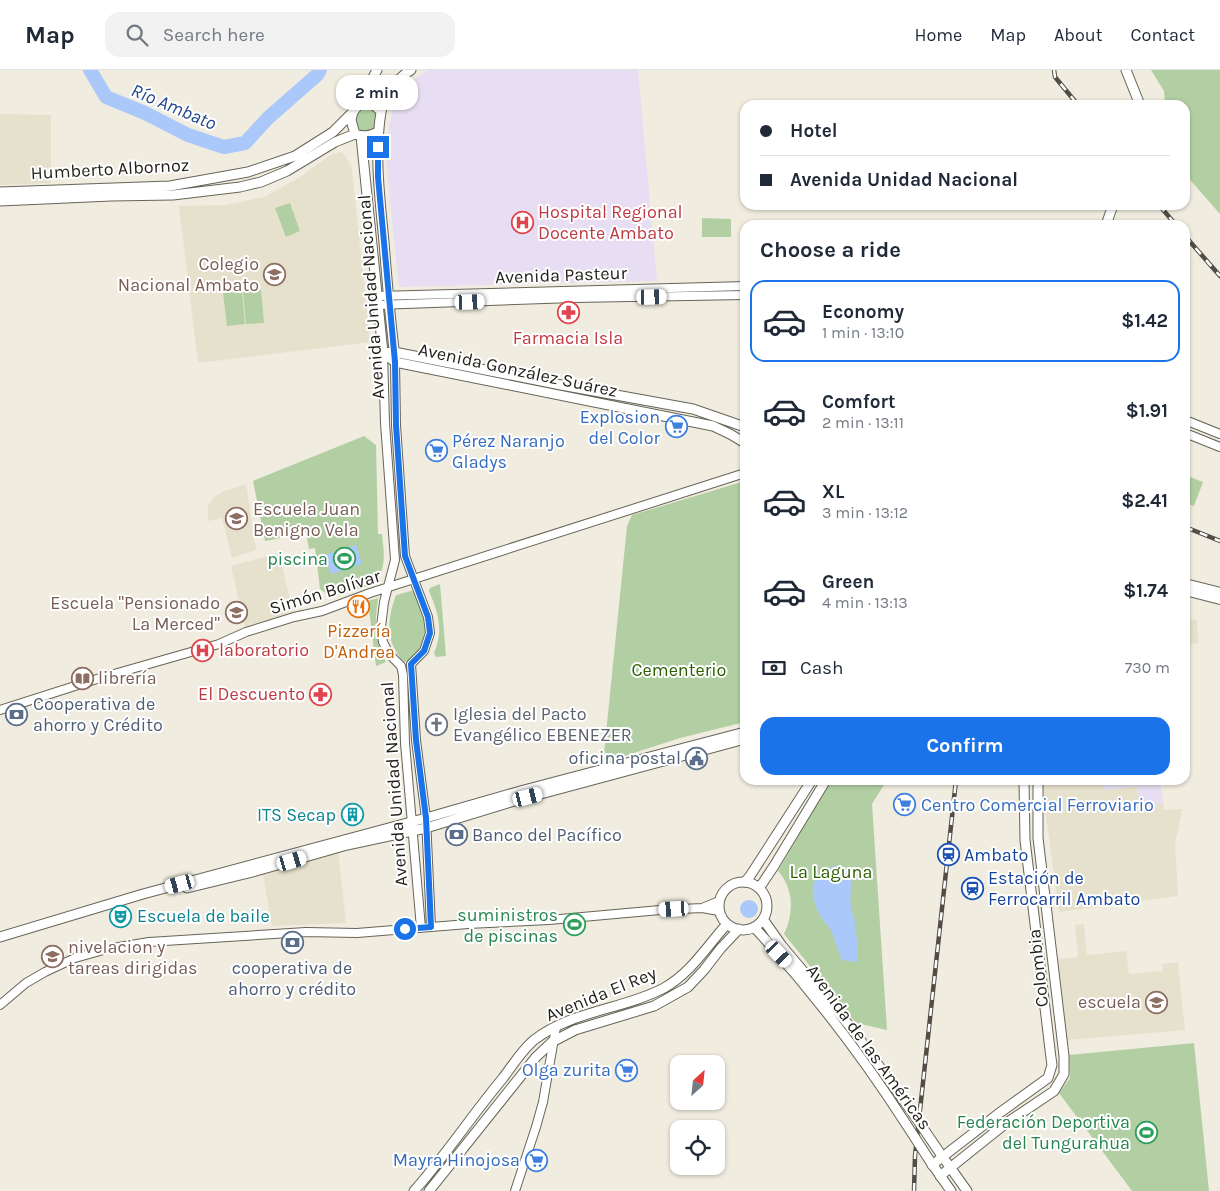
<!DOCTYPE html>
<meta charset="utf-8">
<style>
body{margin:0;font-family:Karla,sans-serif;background:#f2f2f3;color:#1f2937;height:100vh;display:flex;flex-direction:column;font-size:19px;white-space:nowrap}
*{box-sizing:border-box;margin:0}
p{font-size:16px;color:#747a83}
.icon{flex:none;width:28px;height:28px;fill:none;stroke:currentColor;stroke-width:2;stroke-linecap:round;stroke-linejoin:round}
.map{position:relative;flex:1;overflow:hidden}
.drawer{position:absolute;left:740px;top:150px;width:450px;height:565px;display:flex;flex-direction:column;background:#fff;border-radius:15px;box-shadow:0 1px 4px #0004}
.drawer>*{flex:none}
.top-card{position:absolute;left:740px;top:30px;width:450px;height:110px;border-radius:15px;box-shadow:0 1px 4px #0004;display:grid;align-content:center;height:110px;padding:0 20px;background:#fff}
.needle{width:32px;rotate:27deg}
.controls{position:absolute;left:670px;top:985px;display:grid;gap:10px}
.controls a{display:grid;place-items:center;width:55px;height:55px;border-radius:10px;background:#fff;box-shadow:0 1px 4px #0004;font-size:25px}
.end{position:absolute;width:22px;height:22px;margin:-11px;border:6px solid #1a73e8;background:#fff;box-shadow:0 0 0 2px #fff}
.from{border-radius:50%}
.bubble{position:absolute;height:35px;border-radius:15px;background:#fff;box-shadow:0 1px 4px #0004;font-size:16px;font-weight:700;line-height:35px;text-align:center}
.car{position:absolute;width:15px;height:30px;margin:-15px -8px;border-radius:6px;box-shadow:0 0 4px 1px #0007;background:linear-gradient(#fff 24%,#345 0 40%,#fff 0 76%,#345 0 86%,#fff 0)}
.top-card b{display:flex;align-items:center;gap:18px;height:48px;font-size:19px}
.top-card b+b{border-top:1px solid #e0e1e3}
.top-card i{width:12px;height:12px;background:#1f2937}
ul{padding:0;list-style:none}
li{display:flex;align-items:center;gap:15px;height:82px;margin:0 10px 8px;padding:0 10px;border:2px solid transparent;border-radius:15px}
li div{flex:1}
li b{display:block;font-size:19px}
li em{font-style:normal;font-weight:700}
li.current{border-color:#1a73e8}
li>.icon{width:45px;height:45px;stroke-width:1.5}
h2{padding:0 20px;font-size:22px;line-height:60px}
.pay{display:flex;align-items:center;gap:12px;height:55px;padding:0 20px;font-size:19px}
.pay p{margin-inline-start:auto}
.cta{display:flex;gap:10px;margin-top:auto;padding:10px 20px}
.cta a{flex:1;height:58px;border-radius:15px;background:#1a73e8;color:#fff;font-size:20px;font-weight:700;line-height:58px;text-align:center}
header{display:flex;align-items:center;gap:30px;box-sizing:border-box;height:70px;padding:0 25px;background:#fff;border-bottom:1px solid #e0e1e3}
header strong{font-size:24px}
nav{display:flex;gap:28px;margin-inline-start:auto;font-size:18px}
.search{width:350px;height:45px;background:#f2f2f3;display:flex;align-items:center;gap:12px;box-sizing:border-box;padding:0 18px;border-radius:15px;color:#747a83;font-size:19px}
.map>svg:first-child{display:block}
</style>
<header>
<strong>Map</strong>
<div class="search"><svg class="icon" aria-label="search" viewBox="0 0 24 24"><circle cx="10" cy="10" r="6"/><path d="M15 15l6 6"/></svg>Search here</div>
<nav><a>Home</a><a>Map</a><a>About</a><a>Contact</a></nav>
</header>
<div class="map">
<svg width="1220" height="1121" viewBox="0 0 1220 1121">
<rect width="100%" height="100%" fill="#f0ecdf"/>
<!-- built -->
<path fill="#e6e1cc" d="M0,44L51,45V113L0,115Z
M342,82L351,95L352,100L370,272L198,293L179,136L226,135L264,127L300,107L329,86L336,83Z
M246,414L256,480L232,488L222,448L208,451V436L214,427L224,421Z
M279,483L294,547L246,562L231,496Z
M1185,550H1197L1198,573L1185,574Z
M1082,710H1102L1103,720L1138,716L1140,735L1163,733L1164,740L1182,739L1175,774L1178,826L1059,842L1042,715Z
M338,780L346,853L272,856L263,804Z
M1084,854L1087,885L1126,881L1129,904L1163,901L1162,894L1178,892L1185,960L1066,970L1058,889L1078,887L1075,855Z"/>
<!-- medical -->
<path fill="#e7def3" d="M427,0H638L657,211L399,217L386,92L389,55L395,34L411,12Z
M1102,710H1160L1163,733L1140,736L1137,716L1103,720Z"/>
<!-- green -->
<path fill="#b2cfa3" d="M1151,0H1220V144L1185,104V35H1165L1164,21Z
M368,36L378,44L375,60L362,62L358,60L354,44L359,38Z
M290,133L300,161L286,167L275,138Z
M702,148L731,149V167H702Z
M261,220L264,253L246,254L243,222Z
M242,222L245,254L227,256L223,223Z
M364,366L376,375L378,464H382C384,483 387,498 374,514L331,527L320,519L315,478L309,479L306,463L265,471L253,411Z
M1185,405L1203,412L1194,436L1185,433Z
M745,411V652L680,668L603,693L627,456L632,445Z
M440,514L446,586L436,587L434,583C444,560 438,542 429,521L430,518Z
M415,520L430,549L419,590L404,592C385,572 387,549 396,525Z
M378,528C375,550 374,572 386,592L376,596L368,531Z
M831,710H887L872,734L887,960L856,953L784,864C794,843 794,819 778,801Z
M1194,973L1209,1121H1132L1059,1023L1070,1008L1069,985Z"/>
<!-- water -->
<path fill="#abc8fa" d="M356,475L362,494L331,504L325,485Z
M839,795L850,802C853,814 849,824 851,837C851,842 854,847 855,852C856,866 859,878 857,892L842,890C837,879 835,868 829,857C826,853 822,850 820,845C807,820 810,801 839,795Z
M740 839a9 9 0 1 1 18 0a9 9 0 1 1-18 0Z"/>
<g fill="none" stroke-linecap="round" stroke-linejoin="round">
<!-- river -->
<path stroke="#abc8fa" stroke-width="14" d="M90,0L106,27L145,43L188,65L224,77L245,73L268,48L317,5L320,0"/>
<defs>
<path id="tertiary" d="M377,226L745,216
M377,235L574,228L745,225
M383,283L385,353L395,490L384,532L381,557L383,572L389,584L401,596L403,605L405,673L421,858
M395,292L396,355L405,486L428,547L430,563L424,581L411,594L416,670L426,748L431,857
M1185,350L1220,364
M1185,363L1220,377
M1185,513L1220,522
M1185,521L1220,530
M0,640L100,608L219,574L246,562L294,547L322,541L370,523L745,403
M702,838L719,831
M0,935L26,913L45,902L75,888L107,879L149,872L306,862L357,863L468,854L549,850L660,840L702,838L719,841
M515,1121L536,1057L543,1032L556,957"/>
<path id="secondary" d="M377,0L359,34L353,42L351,50L355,64C364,67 369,66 378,62
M1126,0L1140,35
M359,34L371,33L381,41
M361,66L383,283
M0,122L170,116L248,102L295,86L333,62L353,42
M0,131L111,126L173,125L240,117L261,112L287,101L335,72L355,64
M1106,155L1113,135
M383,283L395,292L713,356L730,364L745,373
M383,283L394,282L561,315L693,339L745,357
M395,287C390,249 387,211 384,172C380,129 374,85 381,42C384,25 396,9 411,0
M745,812L750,806L812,710
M758,817L762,814L774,796L826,710
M187,818L256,801L347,775L426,758L511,732L745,669
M0,867L143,824L426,748L524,720L745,662
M932,1095L998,1044L1048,1008L1052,995L1051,988L1025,770L1024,710
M940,1106L1005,1054L1054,1021L1064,1004V986L1038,768V710"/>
<path id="primary" d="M719 836a24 24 0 1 1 48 0a24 24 0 1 1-48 0Z
M763,849L782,876L853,960L910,1039
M754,857C810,918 861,984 906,1054
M940,1083L967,1121
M930,1091L951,1121
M414,1121C446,1085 472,1045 503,1008C512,996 522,980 534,970C573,940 622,940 664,918C691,903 707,876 727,854
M429,1121L536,987L552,972L575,960L654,936L688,917L704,900L721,878L739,859"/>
</defs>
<!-- tertiary casing -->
<use href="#tertiary" stroke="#676458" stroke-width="10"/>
<!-- secondary casing -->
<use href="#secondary" stroke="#676458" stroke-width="11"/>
<!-- primary casing -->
<use href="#primary" stroke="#676458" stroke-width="11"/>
<!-- tertiary -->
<use href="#tertiary" stroke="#fff" stroke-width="8"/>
<!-- secondary -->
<use href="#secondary" stroke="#fff" stroke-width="9"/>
<!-- primary -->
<use href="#primary" stroke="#fff" stroke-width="9"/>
<defs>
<path id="rail" d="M1054,0L1055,7L1078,35
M1159,135L1176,155
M1185,166L1220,206
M1185,457L1220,471
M914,1121L915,1086L956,710"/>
</defs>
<!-- rail casing -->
<use href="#rail" stroke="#4f4d46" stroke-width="4.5"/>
<!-- rail -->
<use href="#rail" stroke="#fff" stroke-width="2.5" stroke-dasharray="8" stroke-linecap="butt"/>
<defs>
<path id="primary-bridge" d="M910,1039L940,1083
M906,1054L930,1091"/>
</defs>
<!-- primary-bridge casing -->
<use href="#primary-bridge" stroke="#676458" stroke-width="11" stroke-linecap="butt"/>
<!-- primary-bridge -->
<use href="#primary-bridge" stroke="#fff" stroke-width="9"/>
</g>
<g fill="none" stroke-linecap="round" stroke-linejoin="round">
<!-- route -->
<path stroke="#1a73e8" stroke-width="6" d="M378,77V107L395,292L396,355L405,486L428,547L430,563L424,581L411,594L416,670L426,748L431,857L405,859"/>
</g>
<!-- icons -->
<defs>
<symbol id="hospital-ring" viewBox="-11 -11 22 22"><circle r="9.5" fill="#fff" stroke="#e0444e" stroke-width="1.5"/><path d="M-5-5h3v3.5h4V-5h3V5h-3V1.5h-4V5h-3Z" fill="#e0444e"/></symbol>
<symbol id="school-ring" viewBox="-11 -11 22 22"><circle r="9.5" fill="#fff" stroke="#8d6e63" stroke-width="1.5"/><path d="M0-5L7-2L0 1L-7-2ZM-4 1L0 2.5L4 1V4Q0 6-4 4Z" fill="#8d6e63"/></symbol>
<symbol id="pharmacy-ring" viewBox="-11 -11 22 22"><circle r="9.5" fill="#fff" stroke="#e0444e" stroke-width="1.5"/><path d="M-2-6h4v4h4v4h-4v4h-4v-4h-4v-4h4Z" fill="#e0444e"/></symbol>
<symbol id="supermarket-ring" viewBox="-11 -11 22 22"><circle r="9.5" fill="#fff" stroke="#3f7fe0" stroke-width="1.5"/><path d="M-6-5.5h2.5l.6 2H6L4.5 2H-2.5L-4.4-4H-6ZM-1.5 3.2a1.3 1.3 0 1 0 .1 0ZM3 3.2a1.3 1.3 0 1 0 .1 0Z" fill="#3f7fe0"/></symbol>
<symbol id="stadium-ring" viewBox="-11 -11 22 22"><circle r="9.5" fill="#fff" stroke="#2e9e5b" stroke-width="1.5"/><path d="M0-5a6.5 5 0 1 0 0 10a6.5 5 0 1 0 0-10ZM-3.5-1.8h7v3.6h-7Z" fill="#2e9e5b"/></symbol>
<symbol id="restaurant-ring" viewBox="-11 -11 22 22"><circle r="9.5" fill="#fff" stroke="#e8710a" stroke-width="1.5"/><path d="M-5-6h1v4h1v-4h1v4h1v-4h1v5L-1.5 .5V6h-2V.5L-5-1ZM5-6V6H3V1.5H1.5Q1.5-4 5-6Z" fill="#e8710a"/></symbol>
<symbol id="library-ring" viewBox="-11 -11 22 22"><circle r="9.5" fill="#fff" stroke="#8d6e63" stroke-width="1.5"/><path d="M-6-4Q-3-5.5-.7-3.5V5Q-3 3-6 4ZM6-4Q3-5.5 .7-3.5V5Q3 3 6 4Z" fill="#8d6e63"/></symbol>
<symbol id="bank-ring" viewBox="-11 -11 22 22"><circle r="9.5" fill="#fff" stroke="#5c6f8a" stroke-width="1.5"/><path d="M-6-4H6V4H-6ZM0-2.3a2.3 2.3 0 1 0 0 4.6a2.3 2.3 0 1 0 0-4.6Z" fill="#5c6f8a"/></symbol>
<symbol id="church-ring" viewBox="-11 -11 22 22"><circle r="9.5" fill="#fff" stroke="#6b7280" stroke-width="1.5"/><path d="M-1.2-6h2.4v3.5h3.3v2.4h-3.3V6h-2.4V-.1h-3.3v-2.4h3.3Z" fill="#6b7280"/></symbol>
<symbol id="civic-ring" viewBox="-11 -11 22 22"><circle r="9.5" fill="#fff" stroke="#5c6f8a" stroke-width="1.5"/><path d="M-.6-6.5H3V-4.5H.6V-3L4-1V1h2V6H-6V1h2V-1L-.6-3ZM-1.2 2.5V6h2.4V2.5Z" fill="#5c6f8a"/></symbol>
<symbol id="building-ring" viewBox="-11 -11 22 22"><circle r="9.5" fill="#fff" stroke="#0f9aa8" stroke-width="1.5"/><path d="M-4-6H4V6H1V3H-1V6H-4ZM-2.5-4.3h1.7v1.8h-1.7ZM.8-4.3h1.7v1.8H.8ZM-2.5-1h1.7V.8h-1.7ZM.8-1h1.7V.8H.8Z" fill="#0f9aa8"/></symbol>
<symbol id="station-ring" viewBox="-11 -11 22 22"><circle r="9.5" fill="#fff" stroke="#1a4fb4" stroke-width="1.5"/><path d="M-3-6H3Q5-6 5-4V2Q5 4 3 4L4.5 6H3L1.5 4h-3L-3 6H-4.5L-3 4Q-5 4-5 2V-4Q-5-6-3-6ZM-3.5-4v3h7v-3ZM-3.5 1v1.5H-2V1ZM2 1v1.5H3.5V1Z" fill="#1a4fb4"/></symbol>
<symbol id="theatre-ring" viewBox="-11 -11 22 22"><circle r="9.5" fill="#fff" stroke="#0f9aa8" stroke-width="1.5"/><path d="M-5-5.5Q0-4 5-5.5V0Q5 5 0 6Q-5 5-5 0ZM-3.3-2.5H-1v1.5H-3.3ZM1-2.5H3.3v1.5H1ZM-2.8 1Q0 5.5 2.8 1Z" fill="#0f9aa8"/></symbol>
</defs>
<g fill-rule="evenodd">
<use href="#hospital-ring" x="510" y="140" width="25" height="25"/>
<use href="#school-ring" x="262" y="192" width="25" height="25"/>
<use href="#pharmacy-ring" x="556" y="230" width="25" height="25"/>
<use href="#supermarket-ring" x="664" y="344" width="25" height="25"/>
<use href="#supermarket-ring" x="424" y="368" width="25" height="25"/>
<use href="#school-ring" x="224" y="436" width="25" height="25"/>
<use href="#stadium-ring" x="332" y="476" width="25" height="25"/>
<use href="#restaurant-ring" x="346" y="524" width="25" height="25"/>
<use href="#school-ring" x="224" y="530" width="25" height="25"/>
<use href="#hospital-ring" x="190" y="568" width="25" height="25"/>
<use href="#library-ring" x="70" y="596" width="25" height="25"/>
<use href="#pharmacy-ring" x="308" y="612" width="25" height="25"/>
<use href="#bank-ring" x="4" y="632" width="25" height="25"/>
<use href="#church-ring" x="424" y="642" width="25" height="25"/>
<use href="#civic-ring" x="684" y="676" width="25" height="25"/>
<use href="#supermarket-ring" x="892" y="722" width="25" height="25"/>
<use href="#building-ring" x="340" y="732" width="25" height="25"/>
<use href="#bank-ring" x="444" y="752" width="25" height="25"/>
<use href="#station-ring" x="936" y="772" width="25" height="25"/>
<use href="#station-ring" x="960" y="806" width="25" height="25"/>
<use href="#theatre-ring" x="108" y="834" width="25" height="25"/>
<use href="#stadium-ring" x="562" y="842" width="25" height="25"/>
<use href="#bank-ring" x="280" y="860" width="25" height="25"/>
<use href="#school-ring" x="40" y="874" width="25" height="25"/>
<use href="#school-ring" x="1144" y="920" width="25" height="25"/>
<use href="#supermarket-ring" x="614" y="988" width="25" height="25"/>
<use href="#stadium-ring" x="1134" y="1050" width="25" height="25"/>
<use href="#supermarket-ring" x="524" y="1078" width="25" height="25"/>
</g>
<g text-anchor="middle" stroke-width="4" stroke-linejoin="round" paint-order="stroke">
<!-- street labels -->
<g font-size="18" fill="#201f1a" stroke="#fff">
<text transform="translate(110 99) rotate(-3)" y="6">Humberto Albornoz</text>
<text transform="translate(561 205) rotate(-2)" y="6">Avenida Pasteur</text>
<text transform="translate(371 227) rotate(-94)" y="6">Avenida Unidad Nacional</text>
<text transform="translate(518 300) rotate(12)" y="6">Avenida González Suárez</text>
<text transform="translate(325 522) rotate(-17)" y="6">Simón Bolívar</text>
<text transform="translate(394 714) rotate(-94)" y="6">Avenida Unidad Nacional</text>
<text transform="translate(1038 898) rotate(-96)" y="6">Colombia</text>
<text transform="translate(601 924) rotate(-22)" y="6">Avenida El Rey</text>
<text transform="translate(869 977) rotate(54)" y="6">Avenida de las Américas</text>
</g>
<!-- health labels -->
<g font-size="18" fill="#be3a42" stroke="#fff" text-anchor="start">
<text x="538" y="148">Hospital Regional<tspan x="538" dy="21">Docente Ambato</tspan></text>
<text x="568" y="274" text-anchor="middle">Farmacia Isla</text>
<text x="219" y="586">laboratorio</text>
<text x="305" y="630" text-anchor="end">El Descuento</text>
</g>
<!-- education labels -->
<g font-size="18" fill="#785e54" stroke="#fff" text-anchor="end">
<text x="259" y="200">Colegio<tspan x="259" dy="21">Nacional Ambato</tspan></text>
<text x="253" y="445" text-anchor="start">Escuela Juan<tspan x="253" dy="21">Benigno Vela</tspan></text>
<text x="220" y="539">Escuela "Pensionado<tspan x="220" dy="21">La Merced"</tspan></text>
<text x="98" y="614" text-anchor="start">librería</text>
<text x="68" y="883" text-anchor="start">nivelacion y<tspan x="68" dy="21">tareas dirigidas</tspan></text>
<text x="1141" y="938">escuela</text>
</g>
<!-- shop labels -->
<g font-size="18" fill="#366cbe" stroke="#fff" text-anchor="end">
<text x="660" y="353">Explosion<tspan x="660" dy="21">del Color</tspan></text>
<text x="452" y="377" text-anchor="start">Pérez Naranjo<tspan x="452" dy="21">Gladys</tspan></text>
<text x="921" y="741" text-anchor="start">Centro Comercial Ferroviario</text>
<text x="611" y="1006">Olga zurita</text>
<text x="520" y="1096">Mayra Hinojosa</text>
</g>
<!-- leisure labels -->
<g font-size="18" fill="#27864d" stroke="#fff" text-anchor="end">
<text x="328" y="495">piscina</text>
<text x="558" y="851">suministros<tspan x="558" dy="21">de piscinas</tspan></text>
<text x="1130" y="1058">Federación Deportiva<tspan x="1130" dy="21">del Tungurahua</tspan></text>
</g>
<!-- food labels -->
<g font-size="18" fill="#c56008" stroke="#fff">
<text x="359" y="567">Pizzería<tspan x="359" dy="21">D'Andrea</tspan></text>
</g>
<!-- park labels -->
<g font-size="18" fill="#2d5e00" stroke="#fff">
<text x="679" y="606">Cementerio</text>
<text x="831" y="808">La Laguna</text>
</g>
<!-- service labels -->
<g font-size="18" fill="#4e5e75" stroke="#fff" text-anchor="start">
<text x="33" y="640">Cooperativa de<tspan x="33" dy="21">ahorro y Crédito</tspan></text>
<text x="681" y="694" text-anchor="end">oficina postal</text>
<text x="472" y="771">Banco del Pacífico</text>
<text x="292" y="904" text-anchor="middle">cooperativa de<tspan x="292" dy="21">ahorro y crédito</tspan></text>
</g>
<!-- worship labels -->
<g font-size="18" fill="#5b616d" stroke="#fff" text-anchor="start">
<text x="453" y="650">Iglesia del Pacto<tspan x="453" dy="21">Evangélico EBENEZER</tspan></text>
</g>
<!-- culture labels -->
<g font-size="18" fill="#0d838f" stroke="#fff" text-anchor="end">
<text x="336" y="751">ITS Secap</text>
<text x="137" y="852" text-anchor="start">Escuela de baile</text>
</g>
<!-- transit labels -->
<g font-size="18" fill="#164399" stroke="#fff" text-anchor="start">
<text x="964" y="791">Ambato</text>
<text x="988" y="814">Estación de<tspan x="988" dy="21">Ferrocarril Ambato</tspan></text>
</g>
<!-- water labels -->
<g font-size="19" font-style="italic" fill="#1f468d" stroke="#fff">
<text transform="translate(174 36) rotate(23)" y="7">Río Ambato</text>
</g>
</g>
</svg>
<div class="controls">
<a><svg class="needle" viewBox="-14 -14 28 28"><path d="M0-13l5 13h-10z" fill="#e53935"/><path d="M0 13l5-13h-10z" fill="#747a83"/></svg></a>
<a><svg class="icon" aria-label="locate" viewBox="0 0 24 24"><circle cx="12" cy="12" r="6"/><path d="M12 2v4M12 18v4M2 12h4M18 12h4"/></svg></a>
</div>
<i class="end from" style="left:405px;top:859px"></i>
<i class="end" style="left:378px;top:77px"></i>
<div class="bubble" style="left:336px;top:5px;width:82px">2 min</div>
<i class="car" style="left:652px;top:227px;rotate:89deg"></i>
<i class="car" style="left:470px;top:232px;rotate:88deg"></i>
<i class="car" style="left:528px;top:727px;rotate:76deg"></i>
<i class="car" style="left:292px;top:791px;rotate:74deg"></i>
<i class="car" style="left:180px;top:814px;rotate:255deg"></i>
<i class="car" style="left:674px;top:839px;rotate:267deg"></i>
<i class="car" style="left:779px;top:884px;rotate:137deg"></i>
<div class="top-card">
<b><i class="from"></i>Hotel</b>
<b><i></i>Avenida Unidad Nacional</b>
</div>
<section class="drawer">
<h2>Choose a ride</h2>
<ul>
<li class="current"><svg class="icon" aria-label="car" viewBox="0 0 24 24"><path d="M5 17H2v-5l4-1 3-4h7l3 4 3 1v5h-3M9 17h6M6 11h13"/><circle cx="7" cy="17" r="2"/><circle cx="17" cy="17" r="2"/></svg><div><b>Economy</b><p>1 min · 13:10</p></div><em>$1.42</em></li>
<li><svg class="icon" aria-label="car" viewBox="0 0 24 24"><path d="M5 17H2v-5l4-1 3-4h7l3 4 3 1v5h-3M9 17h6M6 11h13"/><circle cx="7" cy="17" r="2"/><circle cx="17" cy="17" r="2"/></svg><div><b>Comfort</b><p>2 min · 13:11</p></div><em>$1.91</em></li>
<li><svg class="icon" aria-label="car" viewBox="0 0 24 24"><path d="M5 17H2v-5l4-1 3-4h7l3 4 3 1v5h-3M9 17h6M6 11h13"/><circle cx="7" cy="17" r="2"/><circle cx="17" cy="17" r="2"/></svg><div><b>XL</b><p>3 min · 13:12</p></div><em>$2.41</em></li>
<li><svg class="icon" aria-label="car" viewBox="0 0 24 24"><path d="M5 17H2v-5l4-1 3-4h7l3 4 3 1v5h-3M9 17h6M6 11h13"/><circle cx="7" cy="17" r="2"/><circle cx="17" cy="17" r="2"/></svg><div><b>Green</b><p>4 min · 13:13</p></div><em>$1.74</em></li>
</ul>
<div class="pay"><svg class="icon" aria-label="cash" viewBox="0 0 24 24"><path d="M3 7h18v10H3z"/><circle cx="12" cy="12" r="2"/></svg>Cash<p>730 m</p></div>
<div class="cta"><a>Confirm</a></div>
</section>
</div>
